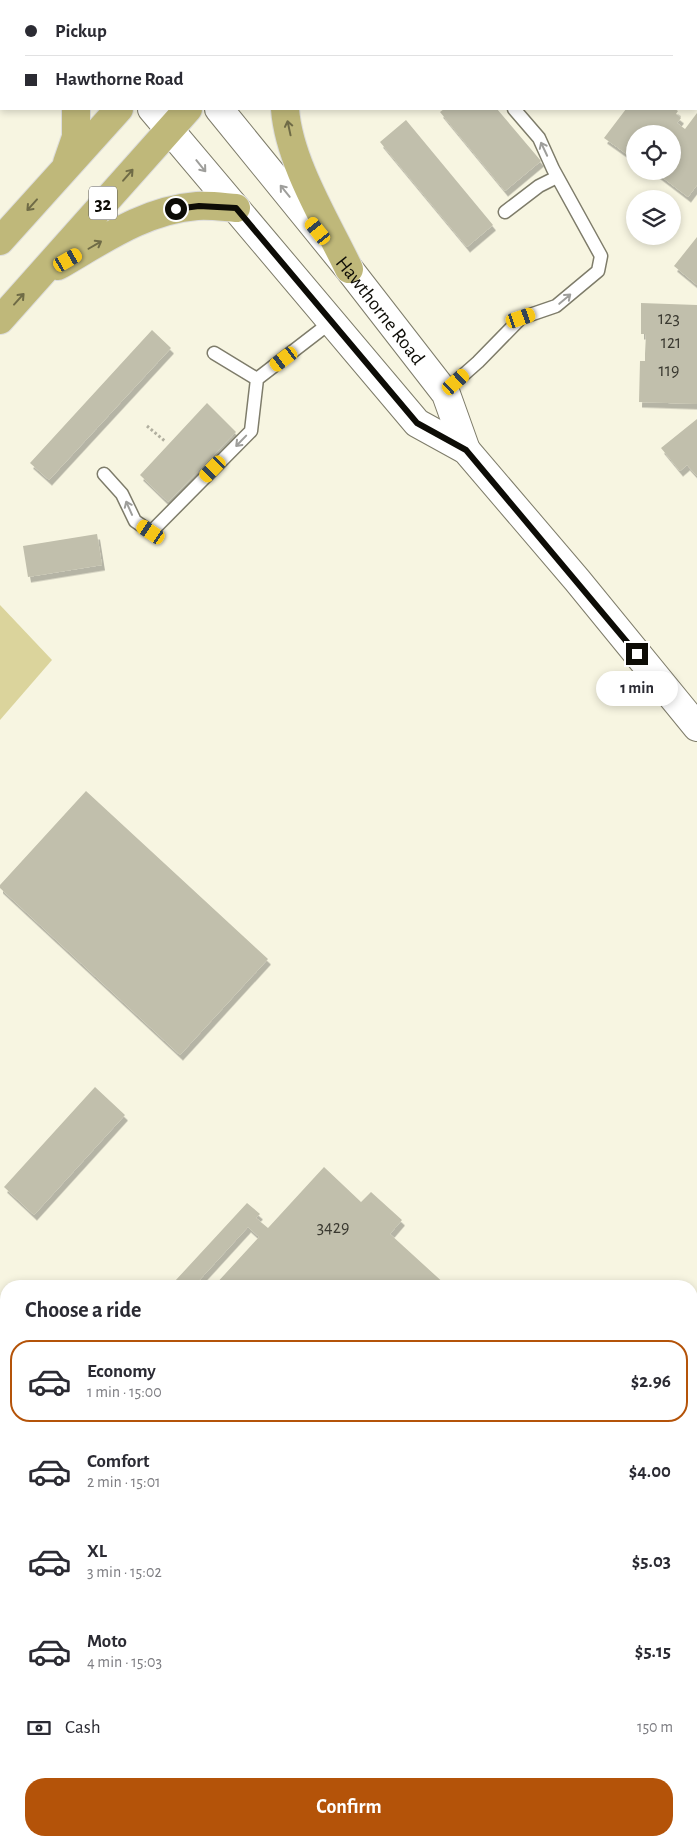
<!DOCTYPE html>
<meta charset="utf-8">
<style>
body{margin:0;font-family:"Alegreya Sans",sans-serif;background:#f2f2f3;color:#2b2b33;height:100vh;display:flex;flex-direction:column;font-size:19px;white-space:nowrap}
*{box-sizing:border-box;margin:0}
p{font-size:16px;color:#7c7c81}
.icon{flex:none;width:28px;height:28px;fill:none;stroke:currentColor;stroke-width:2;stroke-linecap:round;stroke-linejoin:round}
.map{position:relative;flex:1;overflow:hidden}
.sheet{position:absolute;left:0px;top:1280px;width:698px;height:566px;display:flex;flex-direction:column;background:#fff;border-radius:20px 20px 0 0;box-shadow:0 2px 8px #0003}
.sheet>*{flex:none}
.top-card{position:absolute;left:0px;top:0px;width:698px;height:110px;box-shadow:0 2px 8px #0003;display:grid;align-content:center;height:110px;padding:0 25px;background:#fff}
.fabs{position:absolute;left:626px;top:125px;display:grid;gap:10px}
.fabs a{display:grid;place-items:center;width:55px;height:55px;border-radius:50%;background:#fff;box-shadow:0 2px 8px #0003;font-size:25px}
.end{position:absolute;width:22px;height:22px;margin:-11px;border:6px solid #0d0c06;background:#fff;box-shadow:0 0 0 2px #fff}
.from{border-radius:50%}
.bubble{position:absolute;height:35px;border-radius:18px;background:#fff;box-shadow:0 2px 8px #0003;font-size:16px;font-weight:700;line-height:35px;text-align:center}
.car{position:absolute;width:15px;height:30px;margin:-15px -8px;border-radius:6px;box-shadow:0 0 4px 1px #0007;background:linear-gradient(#f5c518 24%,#345 0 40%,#f5c518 0 76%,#345 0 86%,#f5c518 0)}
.top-card b{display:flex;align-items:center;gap:18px;height:48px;font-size:19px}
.top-card b+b{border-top:1px solid #e1e1e2}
.top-card i{width:12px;height:12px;background:#2b2b33}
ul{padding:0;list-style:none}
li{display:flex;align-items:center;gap:15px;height:82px;margin:0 10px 8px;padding:0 15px;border:2px solid transparent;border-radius:20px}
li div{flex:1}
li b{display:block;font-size:19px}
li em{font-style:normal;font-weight:700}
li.on{border-color:#b45309}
li>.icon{width:45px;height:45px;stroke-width:1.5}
h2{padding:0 25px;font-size:22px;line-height:60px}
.pay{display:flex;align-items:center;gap:12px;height:55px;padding:0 25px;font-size:19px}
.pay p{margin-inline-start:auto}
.primary-button{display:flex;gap:10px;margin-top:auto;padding:10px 25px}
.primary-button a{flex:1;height:58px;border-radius:20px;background:#b45309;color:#fff;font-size:20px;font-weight:700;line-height:58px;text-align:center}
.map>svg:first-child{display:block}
</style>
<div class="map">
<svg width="697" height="1846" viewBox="0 0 697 1846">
<defs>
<filter id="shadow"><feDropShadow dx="3" dy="5.5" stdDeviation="0" flood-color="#0004"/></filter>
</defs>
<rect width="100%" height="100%" fill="#f7f5e1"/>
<!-- green -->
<path fill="#dbd49c" d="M0,605L52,660L0,720Z"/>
<!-- building -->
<path fill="#c1bfac" filter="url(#shadow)" d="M444,109H497L541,161L505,191L440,112Z
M626,109H675L678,111L676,114L681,118L677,123L685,129L697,113V185L688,197L654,171H672V134H635V148L633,147L628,155L604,138Z
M406,120L493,225L467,247L380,142Z
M697,237V285L674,266Z
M641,303L697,305V404L639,402L640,361H645V354L646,334H641Z
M152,330L171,348L49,480L30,463Z
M207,403L236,432L168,502L140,475Z
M697,419V476L687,465L680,471L661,448Z
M97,534L102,565L28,577L23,546Z
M86,791L268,959L180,1055L0,888V885Z
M95,1087L125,1115L34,1215L4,1187Z
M324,1167L361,1202L371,1192L402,1220L390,1234L447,1286H214L259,1237L248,1227L194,1286H181L175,1281L247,1203L260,1214L256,1218L268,1228Z
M697,1337V1363L691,1358V1344Z
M0,1509L6,1516V1595L0,1588Z
M0,1729L6,1737V1801L0,1807Z"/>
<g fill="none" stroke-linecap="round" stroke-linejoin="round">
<defs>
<path id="lane" d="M403,0L404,1
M505,212L539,186L557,177
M214,353L257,379L331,322
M444,392L478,362L521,318L556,306L598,271L601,256L553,169L539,138L514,109
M104,474L122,494L135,521L151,532L251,431L257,379
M0,1660L6,1667
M120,1846L126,1840"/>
<g id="secondary">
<path d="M62,0L63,1"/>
<path d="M128,0L129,1"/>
<path d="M152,109L417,423L466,450L577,580L697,727"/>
<path id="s1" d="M219,109L349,269L446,394L466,450"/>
</g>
<path id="primary" d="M38,0L39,1
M218,1L219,0
M286,1L287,0
M285,109C289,162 326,221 349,269
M67,163L76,137V109
M0,241L119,109
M58,266C103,240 145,210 197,206C210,205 223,207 236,208
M0,320L188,109"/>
</defs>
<!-- lane casing -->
<use href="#lane" stroke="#7e7c6a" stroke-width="15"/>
<!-- secondary casing -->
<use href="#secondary" stroke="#7e7c6a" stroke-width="30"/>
<!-- primary casing -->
<use href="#primary" stroke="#dddddc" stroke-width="30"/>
<!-- path -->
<path stroke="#b1af9f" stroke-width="3" stroke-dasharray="2.5 2.5" stroke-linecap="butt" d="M147,426L166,442"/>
<!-- lane -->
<use href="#lane" stroke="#fff" stroke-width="12"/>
<!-- secondary -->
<use href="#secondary" stroke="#fff" stroke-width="28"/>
<!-- primary -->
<use href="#primary" stroke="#bfb87a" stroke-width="28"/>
</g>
<!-- one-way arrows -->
<defs><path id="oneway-shaft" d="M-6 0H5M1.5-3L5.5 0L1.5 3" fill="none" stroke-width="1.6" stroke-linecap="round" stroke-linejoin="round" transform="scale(1.25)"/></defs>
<g stroke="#6f6b46">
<use href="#oneway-shaft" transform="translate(289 128) rotate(-102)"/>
<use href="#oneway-shaft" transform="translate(128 175) rotate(-49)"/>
<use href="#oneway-shaft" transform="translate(32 205) rotate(132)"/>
<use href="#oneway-shaft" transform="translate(95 245) rotate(-30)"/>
<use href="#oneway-shaft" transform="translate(19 299) rotate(-48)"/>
</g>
<g stroke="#9e9e9b">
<use href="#oneway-shaft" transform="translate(544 149) rotate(-115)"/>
<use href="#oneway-shaft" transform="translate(201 166) rotate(51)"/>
<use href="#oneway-shaft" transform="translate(285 191) rotate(-129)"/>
<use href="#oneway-shaft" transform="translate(565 299) rotate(-40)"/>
<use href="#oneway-shaft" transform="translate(241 441) rotate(134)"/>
<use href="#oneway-shaft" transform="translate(129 508) rotate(-114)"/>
</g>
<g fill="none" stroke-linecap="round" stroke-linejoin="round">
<!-- route -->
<path stroke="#0d0c06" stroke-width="6" d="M176,209L199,206L236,208L417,423L466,450L637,654"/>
</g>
<g text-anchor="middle" stroke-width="4" stroke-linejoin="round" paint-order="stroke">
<!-- number labels -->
<g font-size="18" fill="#3a3930">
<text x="669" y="324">123</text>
<text x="671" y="348">121</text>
<text x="669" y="376">119</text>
<text x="333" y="1233">3429</text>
</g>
<!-- shield labels -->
<rect fill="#fff" stroke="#565551" stroke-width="1" x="89" y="186.5" width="28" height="33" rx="4"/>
<g font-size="19" font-weight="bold" fill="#0d0c06">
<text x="103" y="210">32</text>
</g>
<!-- street labels -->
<g font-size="20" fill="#0d0c06" stroke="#fff">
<text dy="7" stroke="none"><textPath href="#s1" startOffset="258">Hawthorne Road</textPath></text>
</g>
</g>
</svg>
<div class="fabs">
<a><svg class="icon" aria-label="locate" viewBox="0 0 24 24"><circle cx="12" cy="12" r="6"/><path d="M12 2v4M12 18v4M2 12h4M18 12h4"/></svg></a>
<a><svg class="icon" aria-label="layers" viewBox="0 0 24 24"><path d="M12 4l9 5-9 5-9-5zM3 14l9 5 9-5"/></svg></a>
</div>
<i class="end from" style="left:176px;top:209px"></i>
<i class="end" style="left:637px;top:654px"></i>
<div class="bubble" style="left:596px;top:671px;width:82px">1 min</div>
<i class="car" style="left:318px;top:231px;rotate:321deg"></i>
<i class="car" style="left:68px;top:260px;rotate:60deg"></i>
<i class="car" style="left:521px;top:318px;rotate:71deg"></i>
<i class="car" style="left:284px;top:359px;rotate:233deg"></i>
<i class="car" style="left:456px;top:382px;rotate:48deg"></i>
<i class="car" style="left:213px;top:469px;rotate:224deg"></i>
<i class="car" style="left:151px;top:532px;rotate:304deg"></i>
<div class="top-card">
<b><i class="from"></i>Pickup</b>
<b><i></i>Hawthorne Road</b>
</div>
<section class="sheet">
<h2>Choose a ride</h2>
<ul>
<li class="on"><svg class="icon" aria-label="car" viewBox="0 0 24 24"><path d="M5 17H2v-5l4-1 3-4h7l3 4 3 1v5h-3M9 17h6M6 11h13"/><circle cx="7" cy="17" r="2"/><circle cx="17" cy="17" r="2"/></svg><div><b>Economy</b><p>1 min · 15:00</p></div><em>$2.96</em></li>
<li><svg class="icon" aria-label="car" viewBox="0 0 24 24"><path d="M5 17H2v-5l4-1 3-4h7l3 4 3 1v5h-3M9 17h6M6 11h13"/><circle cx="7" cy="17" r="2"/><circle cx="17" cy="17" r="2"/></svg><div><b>Comfort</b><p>2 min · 15:01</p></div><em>$4.00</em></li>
<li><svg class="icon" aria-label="car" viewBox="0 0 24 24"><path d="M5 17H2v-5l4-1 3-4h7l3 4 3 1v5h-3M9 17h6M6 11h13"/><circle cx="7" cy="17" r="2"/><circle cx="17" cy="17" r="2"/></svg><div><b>XL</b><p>3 min · 15:02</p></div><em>$5.03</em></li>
<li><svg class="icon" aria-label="car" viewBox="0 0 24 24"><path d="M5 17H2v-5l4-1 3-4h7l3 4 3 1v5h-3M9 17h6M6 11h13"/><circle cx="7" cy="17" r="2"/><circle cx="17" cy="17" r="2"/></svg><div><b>Moto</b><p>4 min · 15:03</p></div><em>$5.15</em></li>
</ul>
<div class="pay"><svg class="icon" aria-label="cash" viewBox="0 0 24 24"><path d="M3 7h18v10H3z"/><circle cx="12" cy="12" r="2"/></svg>Cash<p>150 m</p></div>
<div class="primary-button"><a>Confirm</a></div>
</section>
</div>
